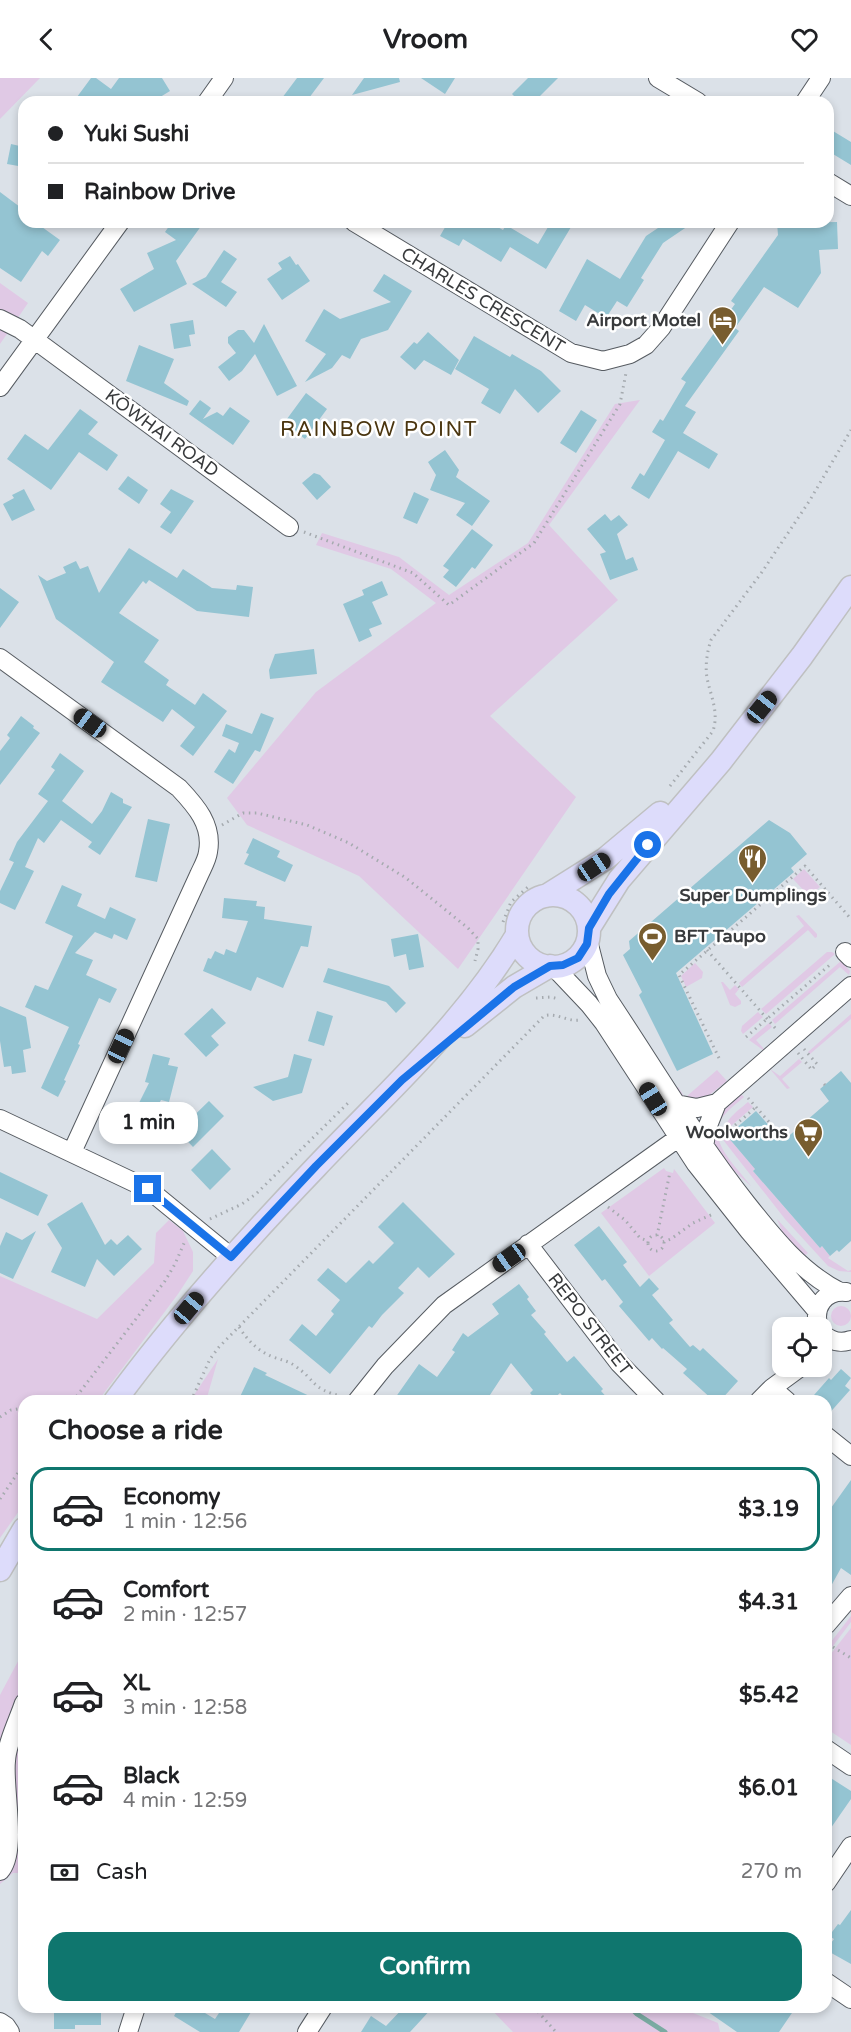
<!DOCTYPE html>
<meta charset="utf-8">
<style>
body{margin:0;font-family:"Varela Round",sans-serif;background:#f2f2f2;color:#202124;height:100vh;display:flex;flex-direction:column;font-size:22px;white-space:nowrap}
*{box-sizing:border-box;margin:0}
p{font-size:20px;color:#757577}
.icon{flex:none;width:33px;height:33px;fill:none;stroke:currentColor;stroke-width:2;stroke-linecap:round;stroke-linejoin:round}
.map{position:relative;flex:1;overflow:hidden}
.side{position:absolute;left:18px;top:1317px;width:814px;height:618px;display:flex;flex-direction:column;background:#fff;border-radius:18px;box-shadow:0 3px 9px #0003}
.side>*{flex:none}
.guide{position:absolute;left:18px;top:18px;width:816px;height:132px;border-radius:18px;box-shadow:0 3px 9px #0003;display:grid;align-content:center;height:132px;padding:0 30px;background:#fff}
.buttons{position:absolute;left:772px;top:1239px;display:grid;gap:12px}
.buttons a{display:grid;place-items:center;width:60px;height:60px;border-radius:12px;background:#fff;box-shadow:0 3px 9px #0003;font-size:30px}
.end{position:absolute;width:27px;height:27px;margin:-14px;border:8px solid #1a73e8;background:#fff;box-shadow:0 0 0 3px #fff}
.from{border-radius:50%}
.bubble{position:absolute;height:42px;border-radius:18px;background:#fff;box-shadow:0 3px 9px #0003;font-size:20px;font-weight:700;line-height:42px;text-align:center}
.car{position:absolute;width:18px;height:36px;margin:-18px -9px;border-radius:8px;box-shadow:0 0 4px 2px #0007;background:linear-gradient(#222 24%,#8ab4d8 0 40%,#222 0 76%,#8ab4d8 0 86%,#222 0)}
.guide b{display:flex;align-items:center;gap:21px;height:57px;font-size:22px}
.guide b+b{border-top:2px solid #e0e0e0}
.guide i{width:15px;height:15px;background:#202124}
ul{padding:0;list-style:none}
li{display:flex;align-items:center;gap:18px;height:84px;margin:0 12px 9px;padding:0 18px;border:3px solid transparent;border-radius:18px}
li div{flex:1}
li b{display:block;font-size:22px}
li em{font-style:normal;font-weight:700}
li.selected{border-color:#0f766e}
li>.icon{width:54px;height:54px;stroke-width:1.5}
h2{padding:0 30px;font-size:27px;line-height:72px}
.pay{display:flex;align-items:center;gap:15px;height:66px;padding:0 30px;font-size:22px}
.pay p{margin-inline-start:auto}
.cta{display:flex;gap:12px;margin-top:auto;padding:12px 30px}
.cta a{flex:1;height:69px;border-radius:18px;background:#0f766e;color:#fff;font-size:24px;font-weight:700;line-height:69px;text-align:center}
header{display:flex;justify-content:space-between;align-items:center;height:78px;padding:0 30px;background:#fff;font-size:27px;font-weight:700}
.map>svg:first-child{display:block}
</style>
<header><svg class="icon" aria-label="back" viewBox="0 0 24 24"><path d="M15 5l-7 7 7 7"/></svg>Vroom<svg class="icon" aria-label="heart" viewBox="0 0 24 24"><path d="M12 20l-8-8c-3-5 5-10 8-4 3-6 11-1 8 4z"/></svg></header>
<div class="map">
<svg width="851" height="1954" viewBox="0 0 851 1954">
<rect width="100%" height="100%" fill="#dbe1e8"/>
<!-- green -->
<path fill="#e0c9e5" d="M0,0H40L0,41Z
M0,205L28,225L0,266Z
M640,322L549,447L618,522L490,638L576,719L458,891L359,798L247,747L227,720L316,614L436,525L391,491L316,467L322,455L399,479L449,517L528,465L615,326Z
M804,791L820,809L810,817H808L793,801Z
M799,837L817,856V859L815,860L808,852L742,909L739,905L804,848L796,838Z
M827,874H832L835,876L766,936L761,931Z
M841,883L850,893L849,897L840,889L775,946L772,942Z
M695,885L703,894L702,900L686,909L681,898Z
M721,904H723L730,912L735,907L739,911L735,916L741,923V926L735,929L730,927Z
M758,934L763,939L743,956L741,953L742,948Z
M851,936V941L810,976L808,974Z
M769,945L772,949L756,962L764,971L763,972L749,962Z
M799,981L802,984L782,1001L790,1010L787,1011L770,991L780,998Z
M717,992L727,1003L703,1022L685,1019L675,1011L678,1009L684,1018H687Z
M741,1016L744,1019C736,1026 725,1034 720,1043C708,1064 739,1092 751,1108L726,1086L712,1066L719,1037Z
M748,1024L753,1029L725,1053L727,1058L750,1085L756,1089L753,1093L820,1170L822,1168L830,1178L828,1180L848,1193L851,1192V1194L839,1193L828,1188L785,1141L724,1063C720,1045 735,1035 748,1024Z
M664,1090L666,1093L673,1095L674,1091L715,1145L649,1198L601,1135Z
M777,1141L808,1175L803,1179L784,1158Z
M169,1142L183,1153L193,1174V1193L178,1216L98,1323H24V1426L0,1460V1198L97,1241L154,1185L156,1155Z
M831 1238a10 10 0 1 1 20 0a10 10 0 1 1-20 0Z
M218,1281L206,1323H190Z
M851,1538V1544L827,1576V1569Z
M851,1550V1667L827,1651L826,1586L830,1577Z
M24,1572V1795H13L0,1806V1617Z
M489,1929H678L718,1945L720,1954H513Z"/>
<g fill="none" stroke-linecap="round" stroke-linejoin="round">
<!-- stream -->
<path stroke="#7aaba2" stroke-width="5" d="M630,1929L637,1936L665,1954"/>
</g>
<!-- building -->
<path fill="#94c4d2" d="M91,0H96L111,11L119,0H162L170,13L152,24H84L77,19Z
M297,0H324L306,24H279Z
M364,0H399L400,4L352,17Z
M421,0H455L445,16Z
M528,0H558L534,24H520L512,16Z
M828,50L851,64V87L828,73Z
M11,66L24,69V89L7,86Z
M0,114L24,132V144H35L60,162L48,178L42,173L21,204L0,190Z
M172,144H204L176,183L187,206L134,234L120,211L154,191L147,175L176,162L165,154Z
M448,144H489L503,152L506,147L538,166L551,144H574L546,191L510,169L501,184L463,161L459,168L440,158Z
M667,144H694L663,165L641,200L644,202L627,229L617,223L606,240L585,227L576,243L559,233L587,181L620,201L646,158Z
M837,144L838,171L819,172L821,195L798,230L764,209L735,250L739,253L685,328L696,334L683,355L718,376L709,391L678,373L649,421L631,410L640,395L644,398L665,362L652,354L660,341L663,343L686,304L681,301L735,226L731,223L778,157L777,145Z
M224,172L237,181L221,204L237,214L226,229L192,206L206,199Z
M290,178L296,187L298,186L310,203L282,222L267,201L282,191L278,185Z
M384,196L412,213L388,252L361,261L350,281L342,277L332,290L305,304L326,276L305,263L324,231L340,241L391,224L373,213Z
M193,242L195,256L189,257L191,268L174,271L170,246Z
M264,246L297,308L277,318L255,276L242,293L229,303L218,289L236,275L228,265V259L238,252H244L254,265Z
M428,254L459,282L451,297L424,282L415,292L400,279L414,264L417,266Z
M474,258L510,279L512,276L541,293L561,313L538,335L515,311L500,336L481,325L489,311L455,291Z
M139,267L174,281L164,305L189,323L187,328L126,303Z
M306,315L327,331L305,361L284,345Z
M200,322L211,330L203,341L217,334L223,338L230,329L250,343L233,367L189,336Z
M80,331L98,344L88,356L118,377L107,393L79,374L51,412L7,381L25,356L48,372Z
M581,332L597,342L576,375L560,365Z
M445,372L459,392L456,399L490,423L472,448L456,437L465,425L430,412L436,397L428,384Z
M314,395L320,397L331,409L317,422L302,405Z
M128,398L148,412L139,426L118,411Z
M24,411L35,432L12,443L3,426L14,420L12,417Z
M171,411L194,423L171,456L160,449L171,434L160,426Z
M414,414L429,421L417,446L403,440Z
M605,436L611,443L619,437L628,447L617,456L626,482L633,479L638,492L610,502L600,476L606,474L587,451Z
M472,451L493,467L475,491L472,489L456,509L443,499L449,492L443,488Z
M129,470L177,500L183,491L212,510L236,512L237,507L253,509L249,539L197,533L149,502L146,506L143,503L119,535L159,562L144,584L169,602L166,607L195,627L203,615L227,633L193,678L180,668L195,649L172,631L163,644L101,604L114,584L56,541L38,497L47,503L66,495L63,489L76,483L80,491L88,488L99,515Z
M382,503L388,517L372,524L382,546L369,551L372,558L359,564L343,526L364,517L362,512Z
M0,510L19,524L0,550Z
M314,571L317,596L270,601L269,592L275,576Z
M261,635L274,640L260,674L255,672L233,706L214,694L229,671L235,675L239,665L222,658L226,646L252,656Z
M21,638L34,648L33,650L40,655L0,707V673L10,660L7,657Z
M60,675L84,693L62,723L92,746L102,733L111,714L123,721V725L132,729L100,777L88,769L92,764L61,742L44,765L38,760L25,789L9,782L17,764L48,723L38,716L55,692L51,689Z
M148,741L170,746L157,804L135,799Z
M769,742L790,755L807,776L791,790L794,794L676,895L713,976L677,993L639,917L642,914L623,877L630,871L629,863Z
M253,760L280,773L277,779L293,787L285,804L244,786L249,776L246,775Z
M14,784L34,793L15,832L0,825V813Z
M62,807L82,816L77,828L105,841L110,829L136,841L127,862L114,856L112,861L95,854L75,875L93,882L86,897L117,911L110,925L99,920L78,966L80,967L64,1002L66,1003L58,1019L41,1010L69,949L25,929L35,907L48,912L73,858L45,845Z
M224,820L257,823L256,828L265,829L264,841L312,848L308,869L301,868L283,910L257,899L251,913L203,893L208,880L211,881L215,873L224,877L226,871L236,875L248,843L222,840Z
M418,856L424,889L409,892L406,876L394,879L391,861Z
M328,890L389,908L406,925L396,935L386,924L323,904Z
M0,928L26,939L31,970L23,972L26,994L12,996L11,988L4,989L0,963Z
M212,930L226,945L211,958L219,967L206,979L184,956Z
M317,933L333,938L324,968L308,963Z
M153,976L170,980L168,987L178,989L169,1024L161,1022L144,1055L128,1047L149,1005L145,1004Z
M294,976L312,981L302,1015L273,1023L253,1009L288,999Z
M841,993L851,1005V1163L839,1174L837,1172L830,1178L822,1168L820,1170L753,1093L755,1091L727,1058L756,1033L783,1063L829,1023L820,1011Z
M209,1023L224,1038L193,1069L178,1053Z
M212,1071L231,1091L210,1112L191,1092Z
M0,1094L48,1117L38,1138L0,1120Z
M82,1124L105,1167L111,1161L117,1167L128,1157L142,1171L114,1198L97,1181L85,1209L51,1194L62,1170L47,1146Z
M403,1124L455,1176L429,1200L418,1189L398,1210L404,1215L382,1237L372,1250L369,1248L330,1296L289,1262L302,1246L316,1258L334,1236L331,1233L340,1222L317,1202L328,1190L346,1205L369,1182L373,1186L394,1165L378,1149Z
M599,1148L627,1184L623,1187L640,1209L649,1200L659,1211L652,1217L673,1242L669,1245L690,1269L693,1267L700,1273L703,1270L738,1303L720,1323H714L683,1295L687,1291L663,1270L662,1271L652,1260L649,1263L619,1228L623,1224L605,1201L602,1203L574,1167Z
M36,1153L13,1201L0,1195V1168L6,1154L22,1162Z
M519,1206L529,1219L527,1221L536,1233L531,1237L546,1254L544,1256L567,1284L574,1278L603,1311L601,1313L610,1323H567L560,1315L551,1323H537L530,1315L533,1312L511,1285L486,1323H393L419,1286L437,1299L455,1274L452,1272L463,1255L468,1259L499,1236L492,1226Z
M254,1289L267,1295L265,1297L320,1323H238Z
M841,1291L851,1300L845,1308L850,1312L826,1339V1323H821L814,1317L829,1300L831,1302Z
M851,1402V1497L841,1490L826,1517V1437Z
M826,1697L851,1713V1721L826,1757Z
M851,1832V1886L826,1872L834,1861L829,1858L838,1846L840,1847Z
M54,1929H101V1947H75V1951H54Z
M179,1929H195L215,1941L223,1929H254L239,1954H200L174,1938Z
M404,1929H433L410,1954H361L371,1938L386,1948Z
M701,1929H796L779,1954H737Z"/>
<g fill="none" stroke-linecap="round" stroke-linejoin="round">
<defs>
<path id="minor" d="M658,0L698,24
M207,24L224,0
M805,24L821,0
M828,104L851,118
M354,144L571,275L603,283L630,276L646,267L661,250L730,144
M0,241L20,251L289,449
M0,309L120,144
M0,580L179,710C196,728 213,747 208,774C207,782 202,790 199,797L72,1074
M588,863L597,898L608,921C654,990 696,1061 747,1126C774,1160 801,1194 840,1214
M845,874L851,880
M553,888L589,926L604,945L696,1086L749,1153L817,1233
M676,1026L697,1030L717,1025L851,908
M0,1041L148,1111L231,1179
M704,1069L707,1050L717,1025
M528,1166L619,1285L656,1323
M819,1250C812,1229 825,1212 846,1214
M822,1255C830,1263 840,1266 851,1262
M772,1310L787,1323
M357,1323L385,1288L444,1227L678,1060
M759,1323L772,1310L802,1288
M826,1358L851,1378
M826,1547L851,1518
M826,1671L851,1688
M0,1793C18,1774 3,1710 6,1683C7,1664 18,1643 24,1625
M826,1805L851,1768
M826,1904L851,1921
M0,1944L6,1948L10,1954
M128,1954L136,1929
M307,1954L323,1929"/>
<path id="major" d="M517 853a36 36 0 1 1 72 0a36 36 0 1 1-72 0Z
M546,818L605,781L660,735
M589,850L619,802L721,683L802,578L851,509
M465,948L514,909L550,888
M115,1323C176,1240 245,1163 316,1089C387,1014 464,946 517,857
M0,1492L24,1451"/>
</defs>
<!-- minor casing -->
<use href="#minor" stroke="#565b61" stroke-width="20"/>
<!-- major casing -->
<use href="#major" stroke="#bfc0c1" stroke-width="25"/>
<!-- path -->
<path stroke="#a5aaaf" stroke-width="3" stroke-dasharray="1.5 4.5" stroke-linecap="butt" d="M304,454L413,495L449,527L534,465L620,326L626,295
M670,708L713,653C719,634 711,619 707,600C705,588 707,574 711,562L762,494L810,422L851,352
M222,747L243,735H257L307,747L349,765L406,800L468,850L478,861V871L475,883
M503,844L511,824L528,809
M707,872L776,951
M536,920L551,919L559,921
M746,959L832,885
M804,971L817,986L812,991
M798,975L811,991
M719,980L679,897L805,788L851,841
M824,1006L825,1007
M748,1020L785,1062
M726,1055L756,1029
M608,1129L625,1142L640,1160L648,1163
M210,1141L242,1126L256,1116L348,1025
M648 1165a8 8 0 1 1 16 0a8 8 0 1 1-16 0Z
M657,1158L670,1094
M663,1164L671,1161L693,1145L713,1136
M239,1249C248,1263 258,1273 273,1279C281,1282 289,1283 295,1288C316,1302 311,1311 341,1318
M73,1323L165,1203L175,1186L185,1163
M191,1323L210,1281L219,1269L544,938C556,934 567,944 580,942
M0,1339L11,1332L24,1330
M0,1421L24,1386
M833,1569L851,1580
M534,1929L556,1954"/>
<!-- minor -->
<use href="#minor" stroke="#fff" stroke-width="18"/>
<!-- major -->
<use href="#major" stroke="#dddcfb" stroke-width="22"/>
</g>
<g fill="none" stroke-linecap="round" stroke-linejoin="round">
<!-- route -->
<path stroke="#1a73e8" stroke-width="8" d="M148,1111L231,1179L316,1088L402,1002L514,909L550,888L563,887L578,880L587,866L589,850L609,816L648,767"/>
</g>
<!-- icons -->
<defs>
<symbol id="hotel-pin" viewBox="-11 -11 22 30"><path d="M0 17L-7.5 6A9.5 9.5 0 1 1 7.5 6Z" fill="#785d2f" stroke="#fff"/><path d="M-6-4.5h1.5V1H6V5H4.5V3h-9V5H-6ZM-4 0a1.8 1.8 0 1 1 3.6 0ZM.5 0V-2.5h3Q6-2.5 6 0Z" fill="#fff"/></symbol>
<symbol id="restaurant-pin" viewBox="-11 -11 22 30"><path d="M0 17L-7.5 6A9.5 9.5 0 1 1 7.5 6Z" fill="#785d2f" stroke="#fff"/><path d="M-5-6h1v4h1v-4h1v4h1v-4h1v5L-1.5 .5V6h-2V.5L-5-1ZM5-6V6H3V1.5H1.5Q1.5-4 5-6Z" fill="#fff"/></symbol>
<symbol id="stadium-pin" viewBox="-11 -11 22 30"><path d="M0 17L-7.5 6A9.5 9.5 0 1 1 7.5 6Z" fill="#785d2f" stroke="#fff"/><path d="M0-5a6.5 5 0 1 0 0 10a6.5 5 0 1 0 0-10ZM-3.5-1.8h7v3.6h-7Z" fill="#fff"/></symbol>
<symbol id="supermarket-pin" viewBox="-11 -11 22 30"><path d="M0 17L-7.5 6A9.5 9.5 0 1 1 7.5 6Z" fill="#785d2f" stroke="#fff"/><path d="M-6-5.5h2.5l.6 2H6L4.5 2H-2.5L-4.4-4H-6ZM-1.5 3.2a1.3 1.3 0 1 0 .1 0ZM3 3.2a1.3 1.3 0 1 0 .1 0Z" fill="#fff"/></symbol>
</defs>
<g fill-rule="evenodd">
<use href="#hotel-pin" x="706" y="226" width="33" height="45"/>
<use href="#restaurant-pin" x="736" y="764" width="33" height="45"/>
<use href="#stadium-pin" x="636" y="842" width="33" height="45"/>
<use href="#supermarket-pin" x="792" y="1038" width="33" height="45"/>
</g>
<g text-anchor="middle" stroke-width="5" stroke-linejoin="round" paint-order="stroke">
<!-- street labels -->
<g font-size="18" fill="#383a3c" stroke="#fff">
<text transform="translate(483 222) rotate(31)" y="6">CHARLES CRESCENT</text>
<text transform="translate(162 355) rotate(36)" y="6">KŌWHAI ROAD</text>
<text transform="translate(590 1246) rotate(52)" y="6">REPO STREET</text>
</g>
<!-- poi labels -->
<g font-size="18" font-weight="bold" fill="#383a3c" stroke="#fff" text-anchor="end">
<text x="701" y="248">Airport Motel</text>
<text x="753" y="823" text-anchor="middle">Super Dumplings</text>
<text x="674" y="864" text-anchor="start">BFT Taupo</text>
<text x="788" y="1060">Woolworths</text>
</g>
<!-- quarter labels -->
<g font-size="21" letter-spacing="1.5" fill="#4a350f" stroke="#fff">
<text x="379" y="358">RAINBOW POINT</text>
</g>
</g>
</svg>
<div class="buttons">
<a><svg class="icon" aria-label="locate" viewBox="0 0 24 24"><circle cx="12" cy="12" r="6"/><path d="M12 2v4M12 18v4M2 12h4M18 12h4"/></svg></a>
</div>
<i class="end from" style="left:648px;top:767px"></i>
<i class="end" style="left:148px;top:1111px"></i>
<div class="bubble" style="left:99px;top:1024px;width:99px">1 min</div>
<i class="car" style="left:762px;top:629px;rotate:39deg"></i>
<i class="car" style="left:90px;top:645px;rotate:306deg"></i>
<i class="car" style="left:594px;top:789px;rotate:56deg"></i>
<i class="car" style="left:121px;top:968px;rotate:25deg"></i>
<i class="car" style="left:653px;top:1021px;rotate:328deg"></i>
<i class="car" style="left:509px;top:1180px;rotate:235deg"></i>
<i class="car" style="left:189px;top:1230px;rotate:40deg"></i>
<div class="guide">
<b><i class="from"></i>Yuki Sushi</b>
<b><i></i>Rainbow Drive</b>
</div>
<section class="side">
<h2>Choose a ride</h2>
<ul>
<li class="selected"><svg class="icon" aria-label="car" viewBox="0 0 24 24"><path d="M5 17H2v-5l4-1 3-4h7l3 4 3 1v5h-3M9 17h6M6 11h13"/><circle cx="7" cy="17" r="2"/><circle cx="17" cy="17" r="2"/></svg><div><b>Economy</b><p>1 min · 12:56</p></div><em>$3.19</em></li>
<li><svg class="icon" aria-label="car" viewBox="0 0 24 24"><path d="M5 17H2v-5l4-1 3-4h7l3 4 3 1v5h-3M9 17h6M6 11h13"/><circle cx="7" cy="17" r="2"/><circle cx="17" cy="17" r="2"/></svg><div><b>Comfort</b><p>2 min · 12:57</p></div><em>$4.31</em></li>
<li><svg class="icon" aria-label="car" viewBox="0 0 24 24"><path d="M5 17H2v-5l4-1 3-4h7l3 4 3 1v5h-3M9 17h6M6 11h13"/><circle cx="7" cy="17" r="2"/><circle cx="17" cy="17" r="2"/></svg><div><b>XL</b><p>3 min · 12:58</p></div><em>$5.42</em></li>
<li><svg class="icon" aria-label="car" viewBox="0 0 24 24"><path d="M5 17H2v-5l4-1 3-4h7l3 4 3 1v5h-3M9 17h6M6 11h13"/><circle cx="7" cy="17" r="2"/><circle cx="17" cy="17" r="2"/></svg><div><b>Black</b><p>4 min · 12:59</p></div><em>$6.01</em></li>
</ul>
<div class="pay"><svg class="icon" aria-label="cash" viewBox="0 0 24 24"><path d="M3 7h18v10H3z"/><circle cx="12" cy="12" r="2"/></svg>Cash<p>270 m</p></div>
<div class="cta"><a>Confirm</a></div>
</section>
</div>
